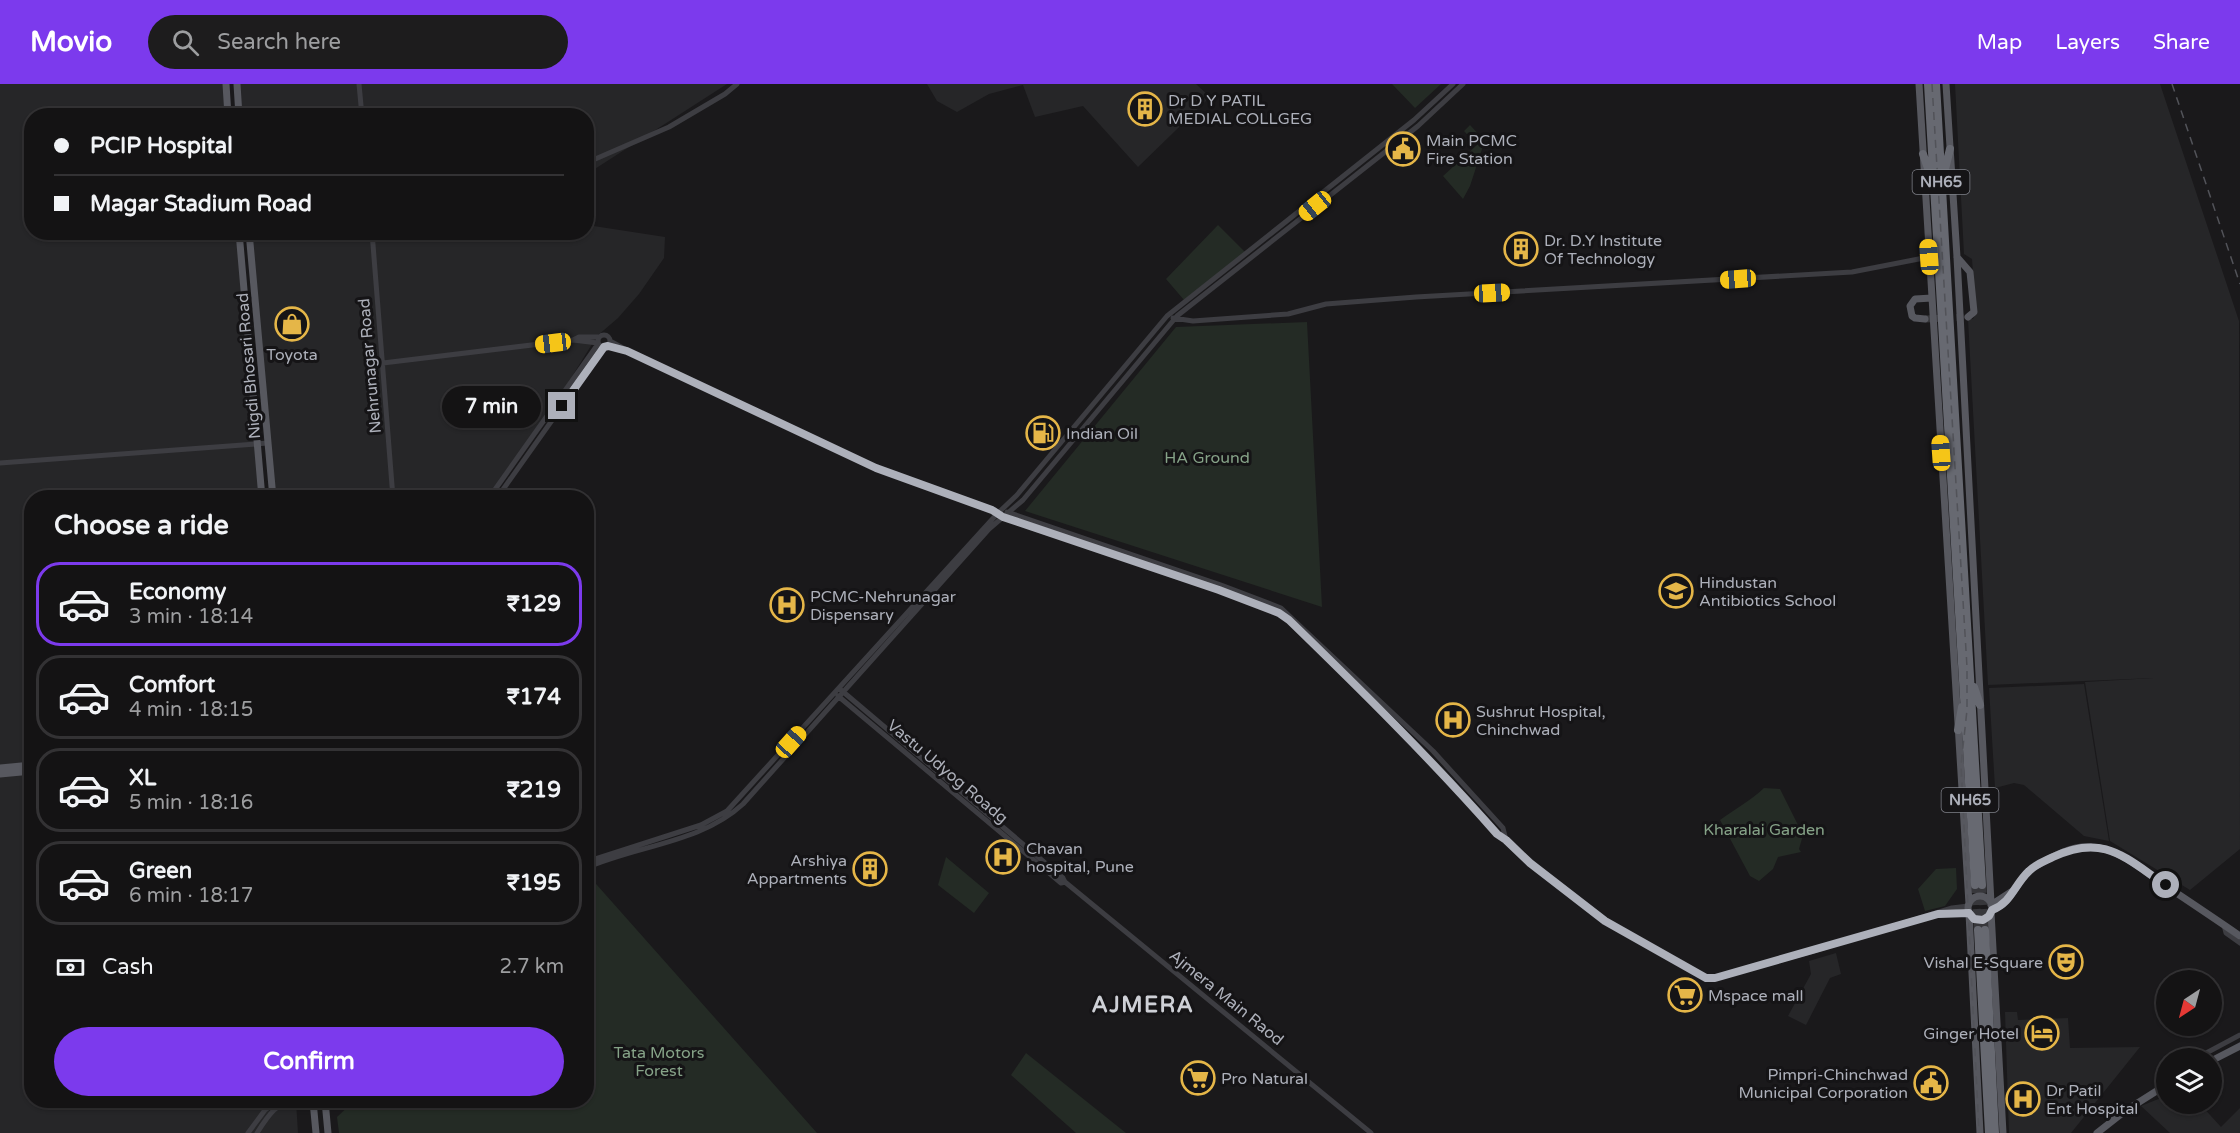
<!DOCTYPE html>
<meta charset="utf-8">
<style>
body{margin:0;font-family:"Varela Round",sans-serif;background:#1d1c1d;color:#f1f3f6;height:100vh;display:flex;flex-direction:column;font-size:22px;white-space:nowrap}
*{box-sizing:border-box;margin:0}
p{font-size:20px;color:#9d9ea0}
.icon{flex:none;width:33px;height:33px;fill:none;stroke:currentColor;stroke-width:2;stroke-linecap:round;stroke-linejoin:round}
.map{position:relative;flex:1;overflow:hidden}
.sheet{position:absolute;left:24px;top:406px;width:570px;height:618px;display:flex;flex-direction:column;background:#141314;border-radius:24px;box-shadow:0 2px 4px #0004,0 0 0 2px #333234}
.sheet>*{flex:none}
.banner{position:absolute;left:24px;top:24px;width:570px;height:132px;border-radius:24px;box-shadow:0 2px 4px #0004,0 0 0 2px #333234;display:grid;align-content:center;height:132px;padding:0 30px;background:#141314}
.needle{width:39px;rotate:216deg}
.controls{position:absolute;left:2156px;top:886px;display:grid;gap:12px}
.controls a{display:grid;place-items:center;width:66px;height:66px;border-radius:50%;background:#141314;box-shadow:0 2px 4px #0004,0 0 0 2px #333234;font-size:30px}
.end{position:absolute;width:27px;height:27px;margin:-14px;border:8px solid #adb0ba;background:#111;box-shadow:0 0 0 3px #111}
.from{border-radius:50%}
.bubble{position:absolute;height:42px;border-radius:21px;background:#141314;box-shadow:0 2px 4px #0004,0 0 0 2px #333234;font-size:20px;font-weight:800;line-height:42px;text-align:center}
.car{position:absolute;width:18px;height:36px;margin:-18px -9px;border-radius:8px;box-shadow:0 0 4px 2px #0007;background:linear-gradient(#f5c518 24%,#345 0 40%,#f5c518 0 76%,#345 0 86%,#f5c518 0)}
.banner b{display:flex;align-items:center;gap:21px;height:57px;font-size:22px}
.banner b+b{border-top:2px solid #333234}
.banner i{width:15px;height:15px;background:#f1f3f6}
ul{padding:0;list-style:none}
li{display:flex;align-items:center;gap:18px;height:84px;margin:0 12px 9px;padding:0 18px;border:3px solid #333234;border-radius:24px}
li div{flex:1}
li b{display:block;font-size:22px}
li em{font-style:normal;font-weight:800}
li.current{border-color:#7c3aed}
li>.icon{width:54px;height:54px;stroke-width:1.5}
h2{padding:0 30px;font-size:27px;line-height:72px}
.pay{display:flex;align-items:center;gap:15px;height:66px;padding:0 30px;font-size:22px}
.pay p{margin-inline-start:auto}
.action{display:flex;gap:12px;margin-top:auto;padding:12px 30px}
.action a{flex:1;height:69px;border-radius:36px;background:#7c3aed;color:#fff;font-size:24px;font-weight:800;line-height:69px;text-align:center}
header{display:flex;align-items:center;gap:36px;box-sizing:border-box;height:84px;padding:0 30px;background:#7c3aed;color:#fff}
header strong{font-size:28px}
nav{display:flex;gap:33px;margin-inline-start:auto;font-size:21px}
.search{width:420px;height:54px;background:#1d1c1d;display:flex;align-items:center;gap:15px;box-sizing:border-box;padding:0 21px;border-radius:33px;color:#9d9ea0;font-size:22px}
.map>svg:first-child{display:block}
</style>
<header>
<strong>Movio</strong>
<div class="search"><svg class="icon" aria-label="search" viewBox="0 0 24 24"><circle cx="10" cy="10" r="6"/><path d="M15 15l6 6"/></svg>Search here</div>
<nav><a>Map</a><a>Layers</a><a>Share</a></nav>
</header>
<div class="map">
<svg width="2240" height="1049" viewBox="0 0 2240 1049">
<rect width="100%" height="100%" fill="#1a191b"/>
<!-- built -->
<path fill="#262628" d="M0,0H223L226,31L32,32V148L237,149L261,414H32V1017H296L298,1049H0Z
M238,0H727L587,90L586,32L241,31Z
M927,0H1196L1210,13L1138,83L1083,22L1035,33L1023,1L989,10L957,28L937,17Z
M1955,0H2160L2239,237L2240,765L2190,806L2110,757L2085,598L2154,594L1988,601L1968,235H1973L1976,229L1972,175L1964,170Z
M587,141L665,153L664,174L639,210L618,234L597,252L542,341L487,414H275L251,149L586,148Z
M2084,600L2109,757L2084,752L2024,701L2014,699L1995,704L1989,604Z
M1836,869L1841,890L1830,894L1806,941L1788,932L1811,890L1809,877Z
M2005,928H2017L2018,936L2068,934L2070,964L2140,963L2071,1049H2009Z
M2166,1012V1020H2200L2221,1043L2240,1024V1049H2170L2141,1022Z"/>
<!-- green -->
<path fill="#242b25" d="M1392,0H1441L1415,24Z
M1470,41L1483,55L1484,59L1470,102L1463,115L1443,92L1477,61L1464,47Z
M1218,141L1245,168L1184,216L1166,195Z
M1307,238L1322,523L1025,427L1176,243Z
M1764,704L1780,705L1803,751L1799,765L1801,768L1778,773L1773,785L1759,797L1750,792L1720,736C1735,725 1750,717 1764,704Z
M946,773L989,809L974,829L938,801Z
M1956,784L1957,805L1945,822L1925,827L1918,805L1936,785Z
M589,792L817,1049H339L337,1033L354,1017H586V794Z
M1026,969L1126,1049H1076L1011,991Z"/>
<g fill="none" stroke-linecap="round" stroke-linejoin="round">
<!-- major-tunnel -->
<path stroke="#37373b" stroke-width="7" stroke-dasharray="7 3.5" stroke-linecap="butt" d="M1925,235L1966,233"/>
<!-- highway-tunnel -->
<path stroke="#37373b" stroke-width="8" stroke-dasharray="8 4" stroke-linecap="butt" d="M1975,801L1978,846
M1982,801L1985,846"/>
<!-- minor -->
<path stroke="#3d3d42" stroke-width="5" d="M359,0L362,32
M586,79L669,43L725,10L737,0
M372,148L393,414
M1173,234L1193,237L1288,230L1326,220L1416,213L1852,188L1929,173
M598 257a6 6 0 1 1 12 0a6 6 0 1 1-12 0Z
M573,256L598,259
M610,257L647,277L876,384L943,409L995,426
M608,262L627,267
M383,279L573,256L579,253H599
M0,379L268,359
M489,414L598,260
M497,414L604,263
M992,426L1003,433L1018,438L1219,506L1279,529L1289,536C1360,606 1431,675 1497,750L1506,756L1530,779L1605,837L1701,892L1715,894L1810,868L1952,824L1968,822
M1007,428L1221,501L1281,524L1433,667L1503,744L1506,756
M841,606L1063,794L1065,798L1371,1049
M838,612L1061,799L1065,798
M586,778L701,741L727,727L997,430L1017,411L1167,232L1414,36L1453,0
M586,784C638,761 701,759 743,720L989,445L1023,416L1177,232L1418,42L1463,0
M1942,829H1969
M2224,841L2226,849L2240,859
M2195,975L2240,951
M248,1049L265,1026L277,1017
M257,1049C262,1041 268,1032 274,1026C291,1010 324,1032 345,1017"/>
<!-- major -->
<path stroke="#57585f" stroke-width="7" d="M226,0L228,32
M237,0L239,32
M1919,0L1969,820
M1946,0L1957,173L1991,819
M239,148L262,414
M249,148L273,414
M1957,173L1970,188L1974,228L1968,233
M1925,235L1915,234L1912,232L1910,222L1915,215L1932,214
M0,684L32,681
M0,690L32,687
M1968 824a12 12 0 1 1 24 0a12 12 0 1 1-24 0Z
M1991,821L2011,808
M1992,826C2015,818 2016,793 2036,782C2053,772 2073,761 2092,763C2117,764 2140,784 2160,798C2187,816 2214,834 2240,852
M1991,828L2003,1049
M1969,829L1980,1049
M2211,977L2240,962
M313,1017L316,1049
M325,1017L328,1049
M2097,1049L2125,1027L2166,1001"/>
<!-- highway -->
<path stroke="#676971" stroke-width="8" d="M1928,0L1975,801
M1936,0L1982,801
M1923,70L1931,93
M1943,93L1950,65
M1974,603L1980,621
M1958,646L1962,623
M1978,846L1989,1049
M1985,846L1995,1049"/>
<!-- rail -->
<path stroke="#525359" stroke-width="1.5" stroke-dasharray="8 6" stroke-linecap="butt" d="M1932,0L1967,583V626L1961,681L1979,1049
M2172,0L2240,200"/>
</g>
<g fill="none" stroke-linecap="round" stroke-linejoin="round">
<!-- route -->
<path stroke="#adb0ba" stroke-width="8" d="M562,322L604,263L608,262L627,267L876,384L992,426L1003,433L1018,438L1219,506L1279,529L1289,536C1360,605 1431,675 1497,750L1506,756L1530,779L1605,837L1706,894H1715L1938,830L1969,829L1974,835L1983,836L1989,832L1992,826C2012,818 2014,801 2029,787C2036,780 2045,777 2053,773C2104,749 2125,774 2166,801"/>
</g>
<!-- icons -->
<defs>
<symbol id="building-ring" viewBox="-11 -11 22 22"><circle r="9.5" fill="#151416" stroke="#e5b648" stroke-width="1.5"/><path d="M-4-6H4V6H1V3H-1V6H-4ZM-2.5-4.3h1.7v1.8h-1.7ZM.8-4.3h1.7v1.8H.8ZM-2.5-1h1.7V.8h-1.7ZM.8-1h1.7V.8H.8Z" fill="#e5b648"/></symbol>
<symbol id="civic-ring" viewBox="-11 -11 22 22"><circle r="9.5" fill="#151416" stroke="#e5b648" stroke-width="1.5"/><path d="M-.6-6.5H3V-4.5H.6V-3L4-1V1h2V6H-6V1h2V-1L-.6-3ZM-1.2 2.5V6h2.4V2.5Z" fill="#e5b648"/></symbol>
<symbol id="shop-ring" viewBox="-11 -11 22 22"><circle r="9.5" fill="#151416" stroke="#e5b648" stroke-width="1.5"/><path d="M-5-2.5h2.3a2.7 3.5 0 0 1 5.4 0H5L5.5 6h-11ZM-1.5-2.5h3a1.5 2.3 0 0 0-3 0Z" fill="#e5b648"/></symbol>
<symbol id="fuel-ring" viewBox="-11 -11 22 22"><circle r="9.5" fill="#151416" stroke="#e5b648" stroke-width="1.5"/><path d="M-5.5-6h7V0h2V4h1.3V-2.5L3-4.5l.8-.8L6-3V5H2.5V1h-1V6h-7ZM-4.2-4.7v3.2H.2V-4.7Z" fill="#e5b648"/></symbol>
<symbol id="school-ring" viewBox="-11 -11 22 22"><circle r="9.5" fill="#151416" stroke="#e5b648" stroke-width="1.5"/><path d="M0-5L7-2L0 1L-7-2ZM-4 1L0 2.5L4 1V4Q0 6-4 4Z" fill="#e5b648"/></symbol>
<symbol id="hospital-ring" viewBox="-11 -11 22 22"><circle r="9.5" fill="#151416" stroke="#e5b648" stroke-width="1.5"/><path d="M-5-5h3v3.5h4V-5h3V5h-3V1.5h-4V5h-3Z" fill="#e5b648"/></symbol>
<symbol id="theatre-ring" viewBox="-11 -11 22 22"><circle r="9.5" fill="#151416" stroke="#e5b648" stroke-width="1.5"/><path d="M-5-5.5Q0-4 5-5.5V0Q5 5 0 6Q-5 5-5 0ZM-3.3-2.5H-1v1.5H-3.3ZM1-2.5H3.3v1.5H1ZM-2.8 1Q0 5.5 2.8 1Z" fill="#e5b648"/></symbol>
<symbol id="supermarket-ring" viewBox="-11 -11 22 22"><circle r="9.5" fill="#151416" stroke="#e5b648" stroke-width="1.5"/><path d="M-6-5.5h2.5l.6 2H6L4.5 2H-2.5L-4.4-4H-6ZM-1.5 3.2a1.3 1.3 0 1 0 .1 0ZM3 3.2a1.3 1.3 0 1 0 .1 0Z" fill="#e5b648"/></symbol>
<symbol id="hotel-ring" viewBox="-11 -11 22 22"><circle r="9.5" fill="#151416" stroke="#e5b648" stroke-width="1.5"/><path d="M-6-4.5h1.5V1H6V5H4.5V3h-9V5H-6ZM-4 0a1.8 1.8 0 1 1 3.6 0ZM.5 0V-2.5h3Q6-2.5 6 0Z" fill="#e5b648"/></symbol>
</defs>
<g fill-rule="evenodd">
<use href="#building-ring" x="1126" y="6" width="38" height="38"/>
<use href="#civic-ring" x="1384" y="46" width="38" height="38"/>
<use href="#building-ring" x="1502" y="146" width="38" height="38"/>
<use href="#shop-ring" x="273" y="221" width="38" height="38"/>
<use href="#fuel-ring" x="1024" y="330" width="38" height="38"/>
<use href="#school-ring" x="1657" y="488" width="38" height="38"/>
<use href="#hospital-ring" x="768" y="502" width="38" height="38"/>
<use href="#hospital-ring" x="1434" y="617" width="38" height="38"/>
<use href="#hospital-ring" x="984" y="754" width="38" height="38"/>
<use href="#building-ring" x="851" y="766" width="38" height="38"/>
<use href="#theatre-ring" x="2047" y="859" width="38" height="38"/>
<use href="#supermarket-ring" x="1666" y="892" width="38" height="38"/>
<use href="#hotel-ring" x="2023" y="930" width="38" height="38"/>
<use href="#supermarket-ring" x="1179" y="975" width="38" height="38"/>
<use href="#civic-ring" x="1912" y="980" width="38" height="38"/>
<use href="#hospital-ring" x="2004" y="996" width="38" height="38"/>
</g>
<g text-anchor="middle" stroke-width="6" stroke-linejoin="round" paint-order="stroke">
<!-- shield labels -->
<g fill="#151416" stroke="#7f8189" stroke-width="1.5">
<rect x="1912.5" y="86" width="57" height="24" rx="4.5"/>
<rect x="1941.5" y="704" width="57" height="24" rx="4.5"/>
</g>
<g font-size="15" font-weight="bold" fill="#adb0ba">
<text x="1941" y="103">NH65</text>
<text x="1970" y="721">NH65</text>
</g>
<!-- poi labels -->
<g font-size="16" fill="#adb0ba" stroke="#151416" text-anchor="start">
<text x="1168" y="22">Dr D Y PATIL<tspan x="1168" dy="18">MEDIAL COLLGEG</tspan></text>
<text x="1426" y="62">Main PCMC<tspan x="1426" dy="18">Fire Station</tspan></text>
<text x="1544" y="162">Dr. D.Y Institute<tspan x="1544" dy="18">Of Technology</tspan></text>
<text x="292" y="276" text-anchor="middle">Toyota</text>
<text x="1066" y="355">Indian Oil</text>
<text x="1699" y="504">Hindustan<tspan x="1699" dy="18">Antibiotics School</tspan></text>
<text x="810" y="518">PCMC-Nehrunagar<tspan x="810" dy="18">Dispensary</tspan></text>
<text x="1476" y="633">Sushrut Hospital,<tspan x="1476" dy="18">Chinchwad</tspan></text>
<text x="1026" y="770">Chavan<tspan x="1026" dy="18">hospital, Pune</tspan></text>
<text x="847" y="782" text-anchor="end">Arshiya<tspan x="847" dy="18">Appartments</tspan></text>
<text x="2043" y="884" text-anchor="end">Vishal E-Square</text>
<text x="1708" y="917">Mspace mall</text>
<text x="2019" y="955" text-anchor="end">Ginger Hotel</text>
<text x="1908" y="996" text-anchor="end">Pimpri-Chinchwad<tspan x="1908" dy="18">Municipal Corporation</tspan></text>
<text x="1221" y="1000">Pro Natural</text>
<text x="2046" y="1012">Dr Patil<tspan x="2046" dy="18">Ent Hospital</tspan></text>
</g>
<!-- street labels -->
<g font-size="16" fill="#adb0ba" stroke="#151416">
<text transform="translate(248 282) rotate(-95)" y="6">Nigdi Bhosari Road</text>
<text transform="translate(369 282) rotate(-95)" y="6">Nehrunagar Road</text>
<text transform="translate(948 687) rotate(40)" y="6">Vastu Udyog Roadg</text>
<text transform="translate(1227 913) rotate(39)" y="6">Ajmera Main Raod</text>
</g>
<!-- park labels -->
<g font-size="16" fill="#86a388" stroke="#151416">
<text x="1207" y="379">HA Ground</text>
<text x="1764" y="751">Kharalai Garden</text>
<text x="659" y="974">Tata Motors<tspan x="659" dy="18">Forest</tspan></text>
</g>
<!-- district labels -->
<g font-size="22" font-weight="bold" letter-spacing="1.5" fill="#ced0d6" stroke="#151416">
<text x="1143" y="928">AJMERA</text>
</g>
</g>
</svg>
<div class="controls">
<a><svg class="needle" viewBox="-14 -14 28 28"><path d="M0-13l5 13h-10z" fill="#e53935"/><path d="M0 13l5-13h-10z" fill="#9d9ea0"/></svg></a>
<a><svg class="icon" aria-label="layers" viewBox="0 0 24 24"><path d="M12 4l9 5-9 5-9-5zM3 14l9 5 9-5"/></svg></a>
</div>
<i class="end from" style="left:2166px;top:801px"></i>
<i class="end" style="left:562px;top:322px"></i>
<div class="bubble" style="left:442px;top:302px;width:99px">7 min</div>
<i class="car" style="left:1315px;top:122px;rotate:231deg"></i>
<i class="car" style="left:1929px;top:173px;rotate:356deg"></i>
<i class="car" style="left:1738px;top:195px;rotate:266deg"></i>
<i class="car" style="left:1492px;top:209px;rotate:87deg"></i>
<i class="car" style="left:553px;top:259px;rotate:263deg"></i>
<i class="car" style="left:1941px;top:369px;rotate:356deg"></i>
<i class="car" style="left:791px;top:658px;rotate:42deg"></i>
<div class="banner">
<b><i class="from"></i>PCIP Hospital</b>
<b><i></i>Magar Stadium Road</b>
</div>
<section class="sheet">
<h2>Choose a ride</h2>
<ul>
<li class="current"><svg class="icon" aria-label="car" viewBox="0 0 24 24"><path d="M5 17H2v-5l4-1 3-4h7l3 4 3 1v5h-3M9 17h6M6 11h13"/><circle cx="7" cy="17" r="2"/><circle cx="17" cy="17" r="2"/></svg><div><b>Economy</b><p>3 min · 18:14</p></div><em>₹129</em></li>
<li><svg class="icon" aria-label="car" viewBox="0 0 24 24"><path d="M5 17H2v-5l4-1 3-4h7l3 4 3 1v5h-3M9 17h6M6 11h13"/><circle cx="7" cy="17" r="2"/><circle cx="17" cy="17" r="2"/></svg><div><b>Comfort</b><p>4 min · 18:15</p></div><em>₹174</em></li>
<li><svg class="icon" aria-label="car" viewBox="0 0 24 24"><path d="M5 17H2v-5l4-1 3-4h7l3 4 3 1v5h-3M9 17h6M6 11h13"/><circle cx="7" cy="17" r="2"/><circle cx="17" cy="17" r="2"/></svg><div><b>XL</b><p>5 min · 18:16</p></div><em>₹219</em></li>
<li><svg class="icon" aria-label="car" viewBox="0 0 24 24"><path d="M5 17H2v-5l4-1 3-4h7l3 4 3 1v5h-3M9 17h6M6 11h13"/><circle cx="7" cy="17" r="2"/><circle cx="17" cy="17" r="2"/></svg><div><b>Green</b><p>6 min · 18:17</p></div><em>₹195</em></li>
</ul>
<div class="pay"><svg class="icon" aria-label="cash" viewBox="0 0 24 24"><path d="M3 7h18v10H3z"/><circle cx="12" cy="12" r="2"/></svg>Cash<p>2.7 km</p></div>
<div class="action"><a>Confirm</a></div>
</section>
</div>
